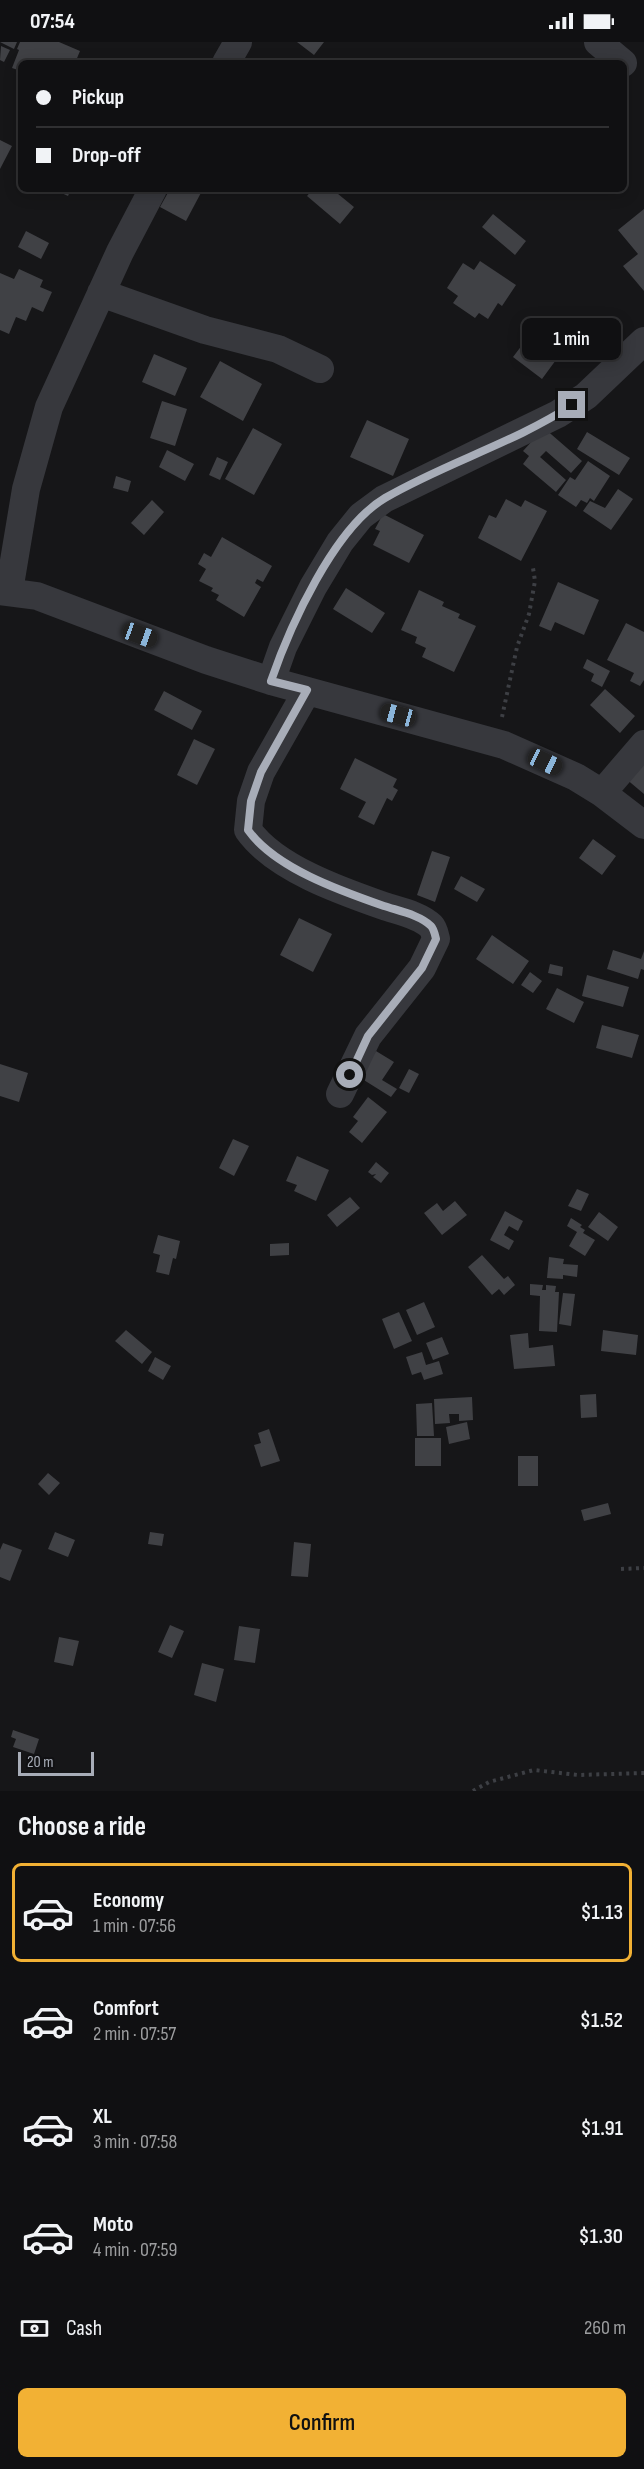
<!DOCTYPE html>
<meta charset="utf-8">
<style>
body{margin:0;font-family:"Sofia Sans Condensed",sans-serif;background:#1e1e20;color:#f1f3f6;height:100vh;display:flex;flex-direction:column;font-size:22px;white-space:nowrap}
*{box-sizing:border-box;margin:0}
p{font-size:20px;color:#9c9d9f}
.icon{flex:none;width:33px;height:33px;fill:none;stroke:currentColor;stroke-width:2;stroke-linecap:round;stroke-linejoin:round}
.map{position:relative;height:1749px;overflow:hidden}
.sheet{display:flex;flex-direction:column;background:#101012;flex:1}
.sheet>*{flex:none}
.guide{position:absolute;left:18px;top:18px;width:609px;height:132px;border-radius:9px;box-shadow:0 3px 15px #0003,0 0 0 2px #303032;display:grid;align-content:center;height:132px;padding:0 18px;background:#101012}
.scale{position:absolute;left:18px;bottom:15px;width:76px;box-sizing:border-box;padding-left:6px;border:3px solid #a8adb8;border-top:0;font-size:16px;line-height:21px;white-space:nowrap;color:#a8adb8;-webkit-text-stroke:4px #111113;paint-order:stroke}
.end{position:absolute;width:27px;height:27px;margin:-14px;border:8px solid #a8adb8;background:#111;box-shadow:0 0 0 3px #111}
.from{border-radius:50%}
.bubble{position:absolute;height:42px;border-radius:9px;background:#101012;box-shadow:0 3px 15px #0003,0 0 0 2px #303032;font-size:20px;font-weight:600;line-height:42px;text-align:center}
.car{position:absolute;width:18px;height:36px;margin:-18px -9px;border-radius:8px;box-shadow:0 0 4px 2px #0007;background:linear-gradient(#222 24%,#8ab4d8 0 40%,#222 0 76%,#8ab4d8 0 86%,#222 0)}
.guide b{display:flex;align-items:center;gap:21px;height:57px;font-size:22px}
.guide b+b{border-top:2px solid #303032}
.guide i{width:15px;height:15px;background:#f1f3f6}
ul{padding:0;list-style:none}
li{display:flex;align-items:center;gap:18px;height:99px;margin:0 12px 9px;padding:0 6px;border:3px solid transparent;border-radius:9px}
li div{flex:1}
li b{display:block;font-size:22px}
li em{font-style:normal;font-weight:600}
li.current{border-color:#f2b134}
li>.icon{width:54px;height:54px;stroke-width:1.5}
h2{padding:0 18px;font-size:27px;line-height:72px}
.pay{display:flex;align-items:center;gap:15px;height:66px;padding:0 18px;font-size:22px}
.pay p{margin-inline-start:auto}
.action{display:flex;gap:12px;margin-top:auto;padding:12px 18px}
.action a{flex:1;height:69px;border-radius:9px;background:#f2b134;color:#111;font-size:24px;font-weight:600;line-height:69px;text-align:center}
.status{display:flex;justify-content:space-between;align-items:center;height:42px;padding:0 30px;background:#101012;direction:ltr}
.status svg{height:16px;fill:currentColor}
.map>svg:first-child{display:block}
</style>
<div class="status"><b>07:54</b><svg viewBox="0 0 49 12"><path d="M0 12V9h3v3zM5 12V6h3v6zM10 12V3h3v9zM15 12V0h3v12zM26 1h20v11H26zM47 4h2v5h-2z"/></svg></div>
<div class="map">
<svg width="644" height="1749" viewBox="0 0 644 1749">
<rect width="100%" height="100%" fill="#161618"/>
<!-- building -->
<path fill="#404145" d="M0,0H17L14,7Z
M20,0H59L80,9L75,21H21V29L12,26L19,8L17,7Z
M297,0H324L314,13Z
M1,4L10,8L4,20L0,18Z
M0,98L12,104L0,127Z
M53,147H71L68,154Z
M170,147H203L186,179L160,165Z
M313,147H332L354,165L340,182L307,154Z
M644,167V249L623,224L638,212L618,188Z
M493,172L526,199L515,213L482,185Z
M26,189L49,201L41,217L18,205Z
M480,219L516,243L502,264L498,261L488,277L479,271L475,276L453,261L458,254L447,246L463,221L474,228Z
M19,227L43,238L40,245L52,250L43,270L32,265L26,279L16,275L9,292L0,288V231L14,237Z
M535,286L564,307L542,337L513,315Z
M154,312L187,326L175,354L142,340Z
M220,319L262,342L243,379L200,355Z
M162,359L187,367L175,404L150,396Z
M367,378L409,397L393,434L350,415Z
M253,386L282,402L254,453L225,437Z
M544,386L582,419L571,431L546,409L540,415L566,438L556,450L523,422L529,414L523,409Z
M587,390L630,416L619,433L577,407Z
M167,408L194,422L185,439L159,425Z
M217,415L228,420L220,438L209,433Z
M588,419L610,434L594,459L590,456L587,461L581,458L576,465L558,453L570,435L575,438Z
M116,434L131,439L128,450L113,446Z
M618,447L633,457L611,488L583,469L590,459L605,466Z
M506,457L521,465L525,458L547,469L521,519L478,496L489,473L496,476Z
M152,458L164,470L144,493L131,481Z
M383,472L424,493L409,521L373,503L380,489L375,487Z
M222,495L272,524L263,540L257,537L255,541L261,545L244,575L216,558L219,553L211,549L213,546L199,539L206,527L198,522L204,511L211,515Z
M558,540L599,558L584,593L555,580L551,589L539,584Z
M346,546L385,571L372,591L333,567Z
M419,548L444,560L442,564L460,572L458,576L476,584L454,630L422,615L426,606L415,601L417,595L401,588Z
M626,581L644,590V638L640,644L630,639L634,631L607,618Z
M587,617L610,629L602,645L591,639L594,632L583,626Z
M605,647L635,674L620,691L590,663Z
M164,649L202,669L192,688L154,668Z
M194,697L215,707L197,743L177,733Z
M644,715V752L625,736Z
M355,716L397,737L393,745L398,748L392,759L387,756L374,783L358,775L366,760L340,747Z
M593,797L616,814L602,833L579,816Z
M432,809L450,815L435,860L417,853Z
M461,834L485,847L477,860L454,847Z
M299,876L332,892L313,930L280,913Z
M492,893L529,919L513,942L476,917Z
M613,908L641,917L644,909V928L641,927L638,937L607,927Z
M550,922L563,925L562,934L548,931Z
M530,930L542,939L533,951L521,943Z
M587,933L629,945L623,965L582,954Z
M557,946L584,960L574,981L546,967Z
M602,983L639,993L632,1016L596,1006Z
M376,1009L394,1020L382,1038L397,1047L391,1055L359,1035Z
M0,1022L28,1031L19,1060L0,1054Z
M409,1027L419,1032L409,1051L399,1046Z
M368,1055L387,1070L362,1101L349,1090L358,1079L353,1075Z
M233,1097L249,1104L234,1134L219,1126Z
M297,1114L329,1128L316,1159L294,1149L297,1143L286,1139Z
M376,1120L389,1131L381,1141L373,1135L376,1132L372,1133L368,1130Z
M577,1147L589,1152L581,1169L568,1164Z
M350,1155L360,1166L337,1185L327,1173Z
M455,1159L467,1173L442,1193L424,1171L437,1161L443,1169Z
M505,1169L523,1179L518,1189L509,1184L504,1193L514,1199L509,1208L490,1198Z
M599,1170L618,1185L608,1199L588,1185Z
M571,1176L582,1183L580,1185L585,1188L583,1191L595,1198L585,1214L569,1204L577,1190L567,1184Z
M158,1193L180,1199L176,1217L173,1216L169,1233L156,1230L160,1213L153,1211Z
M289,1201V1213L270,1214V1202Z
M482,1213L504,1237L508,1234L515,1243L504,1253L499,1247L492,1253L468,1225Z
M549,1215L564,1217L563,1222L578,1223L577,1235L563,1233V1237L547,1236Z
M530,1242L543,1243L542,1248H546V1243L556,1244L555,1250H559L557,1290L539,1289L540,1254L530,1253Z
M563,1251L575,1252L571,1284L559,1282Z
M424,1260L435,1285L417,1293L406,1268Z
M399,1270L412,1299L394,1307L382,1277Z
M126,1288L152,1310L142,1322L115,1299Z
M603,1288L638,1293L636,1313L601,1309Z
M528,1291L529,1306L553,1303L555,1324L514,1327L510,1293Z
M442,1295L449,1312L433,1318L426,1301Z
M422,1310L426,1323L439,1319L443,1332L424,1338L421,1330L412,1333L406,1315Z
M155,1315L171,1324L163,1338L148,1329Z
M596,1352L597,1375L581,1376L580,1353Z
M472,1355L473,1378L459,1379V1372H449L450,1381L435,1382L434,1357Z
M432,1361L434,1394H417L416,1362Z
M467,1380L470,1397L449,1402L446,1385Z
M269,1387L280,1419L261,1425L254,1403L261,1401L258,1391Z
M415,1396H441V1424H415Z
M518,1414H538V1444H518Z
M48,1431L60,1441L49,1453L38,1442Z
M608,1461L611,1472L584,1479L581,1468Z
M55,1490L75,1498L68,1515L48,1507Z
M150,1490L164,1492L162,1504L148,1502Z
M294,1500L311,1502L308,1535L291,1534Z
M3,1501L22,1508L10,1539L0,1535V1508Z
M170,1583L184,1589L172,1616L158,1610Z
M239,1584L260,1587L255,1621L234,1618Z
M59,1595L79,1599L73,1624L54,1620Z
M202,1621L224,1627L216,1660L194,1653Z
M13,1688L39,1697L34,1712L13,1705L16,1697L11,1695Z"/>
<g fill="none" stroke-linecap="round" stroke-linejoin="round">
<!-- path -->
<path stroke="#3d3f44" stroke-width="4" stroke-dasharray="3 4.5" stroke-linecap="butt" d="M502,675L517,605L529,572L535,539L533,526
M621,1527L644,1526
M473,1749L489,1740L534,1728L578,1733L644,1731"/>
<!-- minor -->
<path stroke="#37383d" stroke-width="28" d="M598,0L623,21
M226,21L238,0
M101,251L205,288L278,307L320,327
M0,549L37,554L206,618L271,639L504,703L576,735L602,751L644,783
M9,549L26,447L49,365L120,210L153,147
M271,639L283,605L313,545L340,500L361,474L384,457L558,372L586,354L644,299
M307,649L261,730L251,759L248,788C275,826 341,849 384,864C399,869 420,873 431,884C434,887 435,893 436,897L422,926L368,994L340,1052
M602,751L644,702"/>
</g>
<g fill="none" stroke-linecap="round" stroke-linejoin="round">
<!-- route -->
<path stroke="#a8adb8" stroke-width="8" d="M350,1033L368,994L422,926L436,897C435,893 434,887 431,884C420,873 399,869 384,864C341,849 275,826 248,788L251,759L261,730L307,648L271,639C290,584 334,486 385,456C445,421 514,401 572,363"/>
</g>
</svg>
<div class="scale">20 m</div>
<i class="end from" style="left:350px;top:1033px"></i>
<i class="end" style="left:572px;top:363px"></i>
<div class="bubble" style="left:522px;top:276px;width:99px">1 min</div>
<i class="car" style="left:140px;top:593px;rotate:110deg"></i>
<i class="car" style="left:398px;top:673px;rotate:285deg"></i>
<i class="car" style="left:545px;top:720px;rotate:115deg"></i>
<div class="guide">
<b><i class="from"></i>Pickup</b>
<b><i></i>Drop-off</b>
</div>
</div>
<section class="sheet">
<h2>Choose a ride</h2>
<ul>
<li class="current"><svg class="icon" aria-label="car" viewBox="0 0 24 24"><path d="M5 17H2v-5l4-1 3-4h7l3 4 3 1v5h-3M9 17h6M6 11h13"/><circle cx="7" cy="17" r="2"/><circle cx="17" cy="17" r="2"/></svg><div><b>Economy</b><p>1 min · 07:56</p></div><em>$1.13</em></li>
<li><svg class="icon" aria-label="car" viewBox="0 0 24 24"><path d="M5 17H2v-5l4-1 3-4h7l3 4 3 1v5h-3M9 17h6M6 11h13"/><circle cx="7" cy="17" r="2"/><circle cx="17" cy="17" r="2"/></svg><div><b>Comfort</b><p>2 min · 07:57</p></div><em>$1.52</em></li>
<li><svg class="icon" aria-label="car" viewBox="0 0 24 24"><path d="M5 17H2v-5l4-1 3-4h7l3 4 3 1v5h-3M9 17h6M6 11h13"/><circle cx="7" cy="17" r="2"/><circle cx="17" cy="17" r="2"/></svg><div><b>XL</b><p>3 min · 07:58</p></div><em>$1.91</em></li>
<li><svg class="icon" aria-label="car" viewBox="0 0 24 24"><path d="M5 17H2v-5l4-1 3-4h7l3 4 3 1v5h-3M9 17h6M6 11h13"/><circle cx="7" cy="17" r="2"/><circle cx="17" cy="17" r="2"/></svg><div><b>Moto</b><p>4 min · 07:59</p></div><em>$1.30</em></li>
</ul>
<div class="pay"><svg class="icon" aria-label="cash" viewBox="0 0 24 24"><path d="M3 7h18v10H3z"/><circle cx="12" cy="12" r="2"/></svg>Cash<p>260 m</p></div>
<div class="action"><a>Confirm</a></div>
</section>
